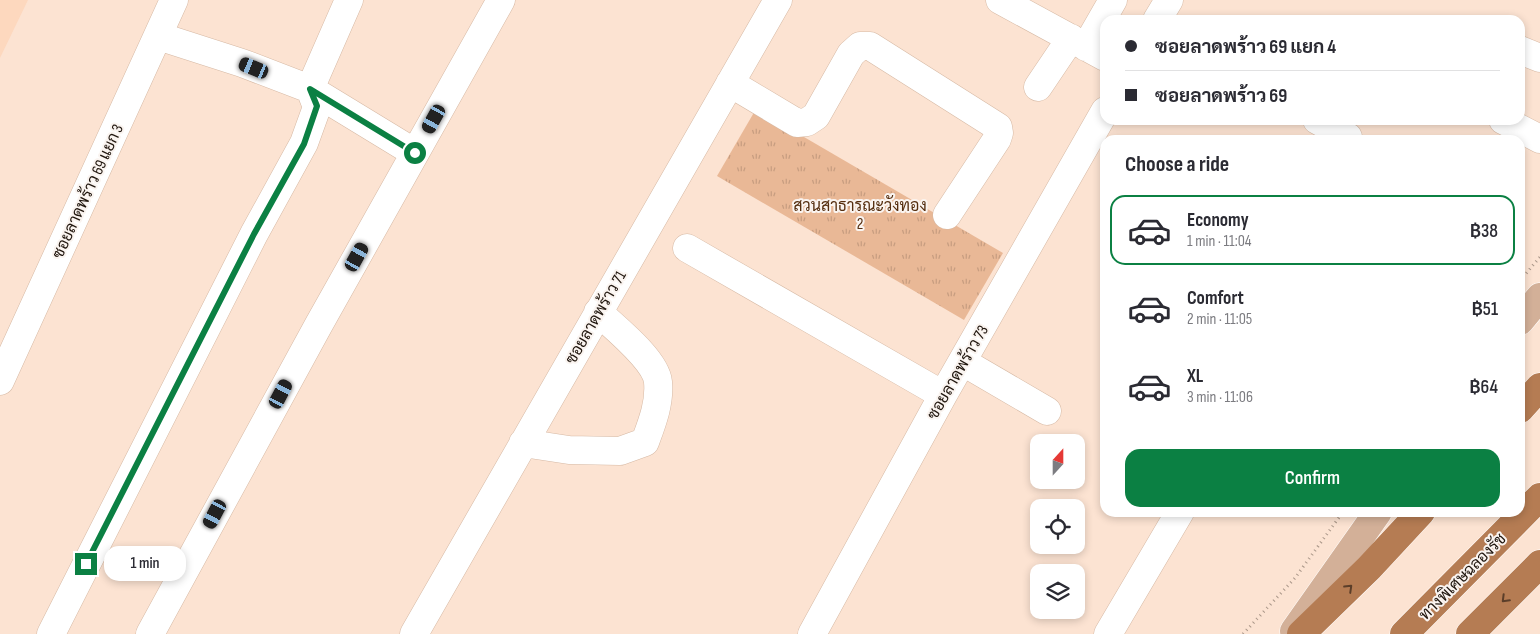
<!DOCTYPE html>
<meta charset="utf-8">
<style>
body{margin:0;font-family:"Sofia Sans Condensed",Sarabun,sans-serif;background:#f2f2f3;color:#2b2b33;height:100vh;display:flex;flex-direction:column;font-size:19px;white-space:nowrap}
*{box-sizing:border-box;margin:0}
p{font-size:16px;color:#7c7c81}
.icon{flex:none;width:28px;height:28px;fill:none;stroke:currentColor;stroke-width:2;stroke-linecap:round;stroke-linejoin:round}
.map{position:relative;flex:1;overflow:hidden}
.drawer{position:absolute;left:1100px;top:135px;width:425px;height:382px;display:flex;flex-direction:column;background:#fff;border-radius:15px;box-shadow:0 2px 8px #0003}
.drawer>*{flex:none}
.top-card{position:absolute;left:1100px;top:15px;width:425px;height:110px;border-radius:15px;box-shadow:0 2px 8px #0003;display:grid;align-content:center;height:110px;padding:0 25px;background:#fff}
.needle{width:32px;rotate:21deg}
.tools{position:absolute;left:1030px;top:434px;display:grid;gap:10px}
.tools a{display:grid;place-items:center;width:55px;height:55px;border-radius:10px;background:#fff;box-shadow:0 2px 8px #0003;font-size:25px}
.end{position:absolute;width:22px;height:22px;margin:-11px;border:6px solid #0b8043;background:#fff;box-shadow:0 0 0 2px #fff}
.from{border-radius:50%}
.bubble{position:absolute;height:35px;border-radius:15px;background:#fff;box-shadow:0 2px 8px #0003;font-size:16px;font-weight:600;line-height:35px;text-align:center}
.car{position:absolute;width:15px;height:30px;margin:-15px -8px;border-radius:6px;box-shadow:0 0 4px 1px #0007;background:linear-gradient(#222 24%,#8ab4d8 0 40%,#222 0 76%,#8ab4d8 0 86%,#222 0)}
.top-card b{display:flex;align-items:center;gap:18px;height:48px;font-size:19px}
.top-card b+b{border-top:1px solid #e1e1e2}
.top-card i{width:12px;height:12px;background:#2b2b33}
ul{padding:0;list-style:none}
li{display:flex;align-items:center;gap:15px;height:70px;margin:0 10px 8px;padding:0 15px;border:2px solid transparent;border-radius:15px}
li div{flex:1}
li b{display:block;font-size:19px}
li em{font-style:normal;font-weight:600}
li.on{border-color:#0b8043}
li>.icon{width:45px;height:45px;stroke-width:1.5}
h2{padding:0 25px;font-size:22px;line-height:60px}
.cta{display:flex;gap:10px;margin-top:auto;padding:10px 25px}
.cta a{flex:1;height:58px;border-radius:15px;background:#0b8043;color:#fff;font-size:20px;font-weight:600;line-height:58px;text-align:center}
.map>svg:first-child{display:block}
</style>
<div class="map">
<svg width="1540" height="634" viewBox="0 0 1540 634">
<defs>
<pattern id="park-tufts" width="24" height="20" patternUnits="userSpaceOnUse" patternTransform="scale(1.25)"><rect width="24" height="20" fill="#e9b896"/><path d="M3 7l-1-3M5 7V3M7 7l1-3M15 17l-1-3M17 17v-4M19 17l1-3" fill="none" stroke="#c79d80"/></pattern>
</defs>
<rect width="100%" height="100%" fill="#fce3d2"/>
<!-- built -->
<path fill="#fdd8be" d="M0,0H28L0,58Z"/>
<!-- park -->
<path fill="url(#park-tufts)" d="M756,109L1003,253L964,320L717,176Z"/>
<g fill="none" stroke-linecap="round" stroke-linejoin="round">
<defs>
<path id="minor" d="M1000,0L1105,57
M1157,20L1169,0
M158,36L242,63L310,89L415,153
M1086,47L1113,0
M1520,50L1540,58
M730,83L797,123L807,122L816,116L851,54L860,46H870L998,127L999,133L997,139L947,215
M1038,87L1071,38
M1317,120L1348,137
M1503,120L1540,139
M687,248L943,395
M963,362L1047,411
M0,381L174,0
M523,443L569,450L620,451L645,442C652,423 660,403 658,382C656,360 614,327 598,312
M51,634L254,234L304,143L317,107L310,89L349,0
M150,634L318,326L501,0
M414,634L778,0
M812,634L943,395L1105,111
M1108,634L1180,512"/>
<path id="major" d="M1520,321L1540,297
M1294,631L1378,512"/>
<path id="highway" d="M1520,409L1540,387
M1301,634L1369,568L1421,512
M1404,634L1540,497
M1470,634L1540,564"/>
</defs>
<!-- minor casing -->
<use href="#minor" stroke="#d6b9a4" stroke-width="29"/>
<!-- major casing -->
<use href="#major" stroke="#fff" stroke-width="29"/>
<!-- highway casing -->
<use href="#highway" stroke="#fff" stroke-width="29"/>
<!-- path -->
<path stroke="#a99688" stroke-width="3" stroke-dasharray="1 4" stroke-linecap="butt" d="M1523,277L1540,257
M1243,634L1295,578L1343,512"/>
<!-- minor -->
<use href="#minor" stroke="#fff" stroke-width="28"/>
<!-- major -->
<use href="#major" stroke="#d3b098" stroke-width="28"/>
<!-- highway -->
<use href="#highway" stroke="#b57c53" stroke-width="28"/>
</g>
<!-- one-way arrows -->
<defs><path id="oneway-chevron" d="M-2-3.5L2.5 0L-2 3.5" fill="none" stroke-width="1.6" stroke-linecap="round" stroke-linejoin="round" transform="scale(1.25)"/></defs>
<g stroke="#5b3e29">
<use href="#oneway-chevron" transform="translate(1349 588) rotate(-44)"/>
<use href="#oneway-chevron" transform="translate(1505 599) rotate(135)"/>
</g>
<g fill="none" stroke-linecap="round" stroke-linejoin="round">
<!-- route -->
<path stroke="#0b8043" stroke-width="6" d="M86,564L254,234L304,144L317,106L310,89L415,153"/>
</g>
<g text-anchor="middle" stroke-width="4" stroke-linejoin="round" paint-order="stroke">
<!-- street labels -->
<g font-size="16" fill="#1f150d" stroke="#faf4f0">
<text transform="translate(87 191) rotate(-65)" y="6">ซอยลาดพร้าว 69 แยก 3</text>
<text transform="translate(595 317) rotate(-60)" y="6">ซอยลาดพร้าว 71</text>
<text transform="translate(957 372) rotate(-60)" y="6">ซอยลาดพร้าว 73</text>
<text transform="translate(1462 576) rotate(-45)" y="6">ทางพิเศษฉลองรัช</text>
</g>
<!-- park labels -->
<g font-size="16" fill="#562f10" stroke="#faf4f0">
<text x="860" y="211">สวนสาธารณะวังทอง<tspan x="860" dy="18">2</tspan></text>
</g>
</g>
</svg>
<div class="tools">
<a><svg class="needle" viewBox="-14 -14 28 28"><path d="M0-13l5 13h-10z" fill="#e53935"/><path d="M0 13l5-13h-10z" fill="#7c7c81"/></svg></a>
<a><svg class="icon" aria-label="locate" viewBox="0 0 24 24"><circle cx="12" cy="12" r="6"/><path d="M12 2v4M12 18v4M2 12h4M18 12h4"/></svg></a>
<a><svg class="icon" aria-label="layers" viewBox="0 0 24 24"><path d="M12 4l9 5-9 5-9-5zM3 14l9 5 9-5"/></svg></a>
</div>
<i class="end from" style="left:415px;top:153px"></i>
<i class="end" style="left:86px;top:564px"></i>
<div class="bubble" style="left:104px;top:546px;width:82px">1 min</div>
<i class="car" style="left:254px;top:68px;rotate:292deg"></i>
<i class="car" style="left:434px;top:119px;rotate:209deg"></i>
<i class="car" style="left:357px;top:257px;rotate:29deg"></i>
<i class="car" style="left:281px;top:394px;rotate:28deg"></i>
<i class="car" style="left:215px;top:514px;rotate:208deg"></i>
<div class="top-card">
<b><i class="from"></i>ซอยลาดพร้าว 69 แยก 4</b>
<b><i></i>ซอยลาดพร้าว 69</b>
</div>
<section class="drawer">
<h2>Choose a ride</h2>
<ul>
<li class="on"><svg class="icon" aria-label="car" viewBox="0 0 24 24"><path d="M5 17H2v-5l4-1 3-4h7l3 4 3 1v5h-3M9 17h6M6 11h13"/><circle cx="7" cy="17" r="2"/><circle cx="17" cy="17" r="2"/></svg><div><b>Economy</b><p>1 min · 11:04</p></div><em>฿38</em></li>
<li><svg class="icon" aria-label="car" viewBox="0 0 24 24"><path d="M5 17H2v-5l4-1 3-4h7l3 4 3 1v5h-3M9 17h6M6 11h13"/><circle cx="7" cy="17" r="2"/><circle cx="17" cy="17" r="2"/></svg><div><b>Comfort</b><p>2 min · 11:05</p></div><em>฿51</em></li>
<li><svg class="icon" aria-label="car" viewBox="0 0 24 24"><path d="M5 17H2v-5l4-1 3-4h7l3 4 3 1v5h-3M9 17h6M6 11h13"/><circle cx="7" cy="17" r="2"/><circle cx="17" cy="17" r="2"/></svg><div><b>XL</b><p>3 min · 11:06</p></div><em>฿64</em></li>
</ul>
<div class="cta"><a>Confirm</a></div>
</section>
</div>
